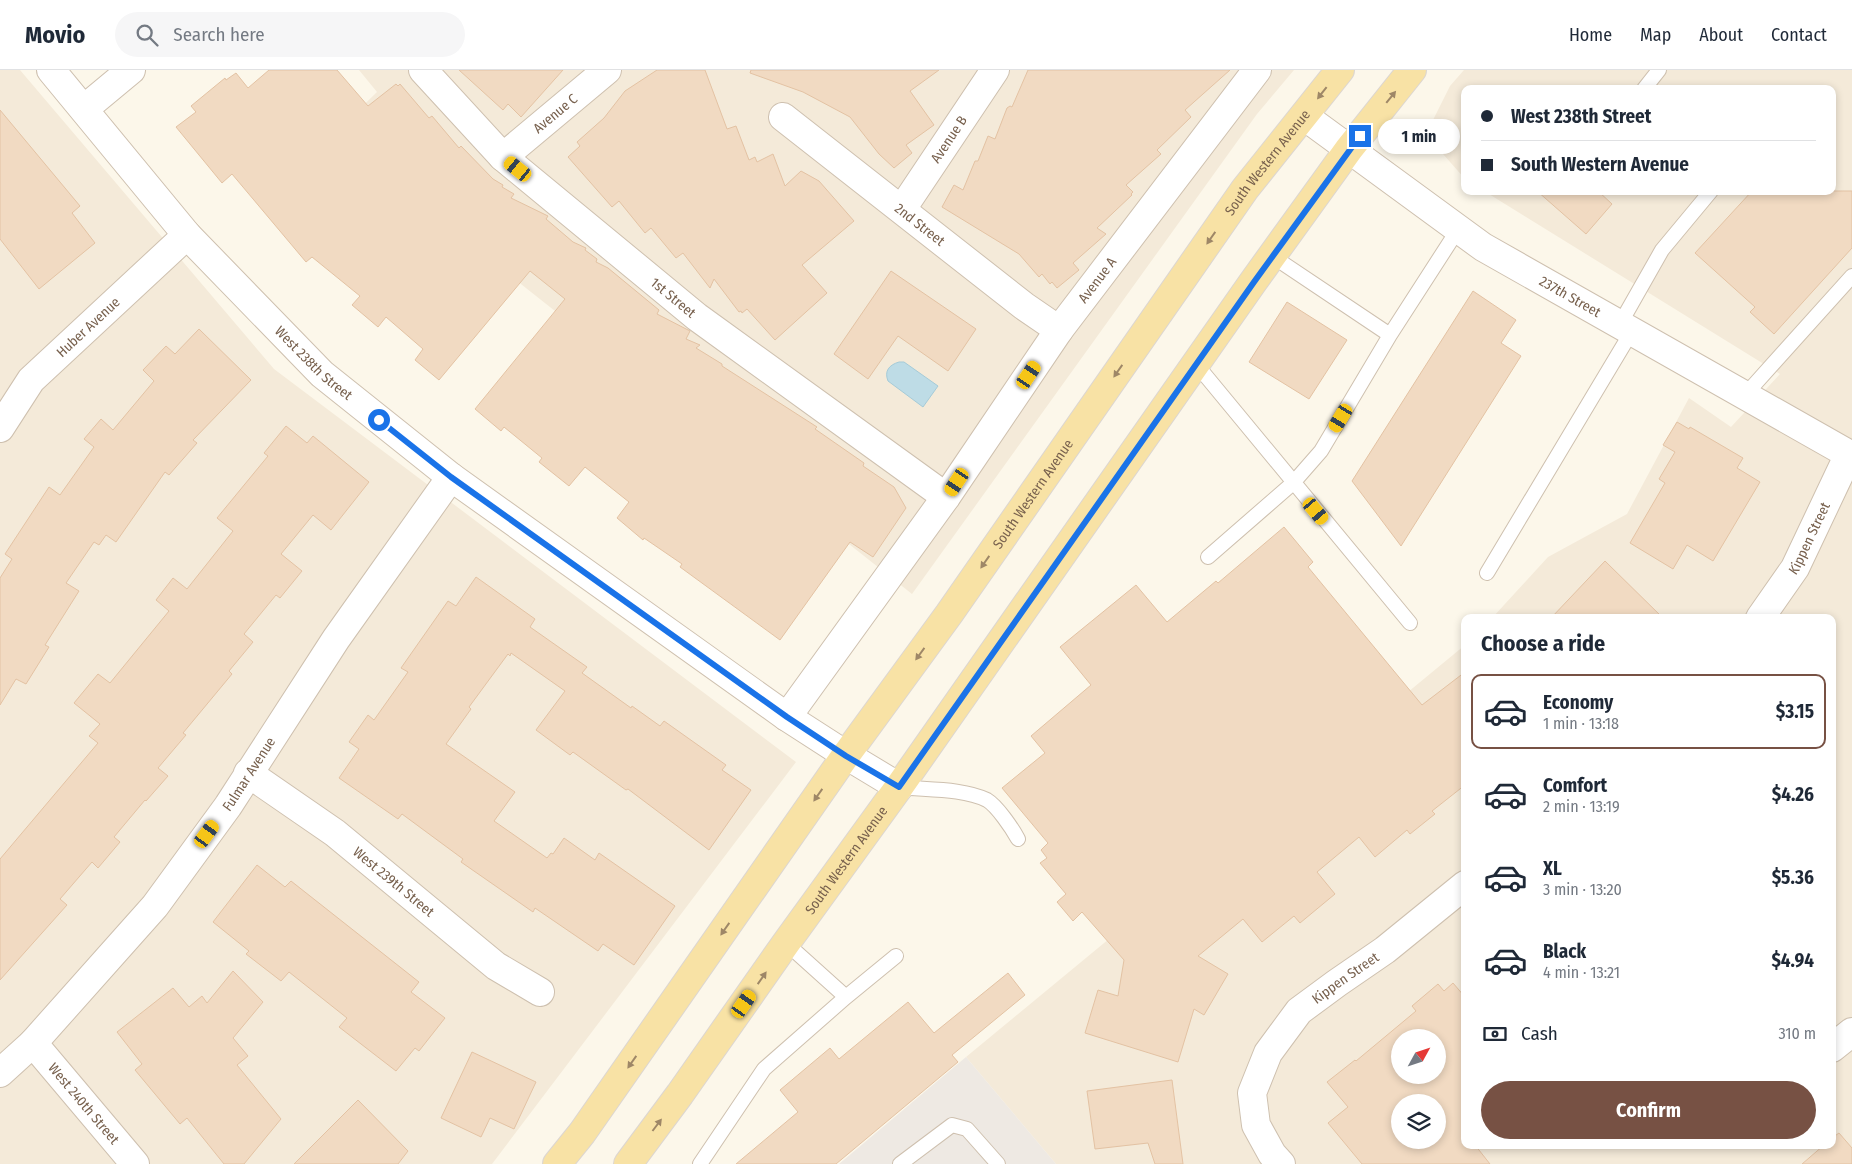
<!DOCTYPE html>
<meta charset="utf-8">
<style>
body{margin:0;font-family:"Fira Sans Condensed",sans-serif;background:#f6f6f7;color:#1f2937;height:100vh;display:flex;flex-direction:column;font-size:19px;white-space:nowrap}
*{box-sizing:border-box;margin:0}
p{font-size:16px;color:#747a83}
.icon{flex:none;width:28px;height:28px;fill:none;stroke:currentColor;stroke-width:2;stroke-linecap:round;stroke-linejoin:round}
.map{position:relative;flex:1;overflow:hidden}
.sheet{position:absolute;left:1461px;top:544px;width:375px;height:535px;display:flex;flex-direction:column;background:#fff;border-radius:10px;box-shadow:0 2px 8px #0003}
.sheet>*{flex:none}
.top-card{position:absolute;left:1461px;top:15px;width:375px;height:110px;border-radius:10px;box-shadow:0 2px 8px #0003;display:grid;align-content:center;height:110px;padding:0 20px;background:#fff}
.needle{width:32px;rotate:50deg}
.controls{position:absolute;left:1391px;top:959px;display:grid;gap:10px}
.controls a{display:grid;place-items:center;width:55px;height:55px;border-radius:50%;background:#fff;box-shadow:0 2px 8px #0003;font-size:25px}
.end{position:absolute;width:22px;height:22px;margin:-11px;border:6px solid #1a73e8;background:#fff;box-shadow:0 0 0 2px #fff}
.from{border-radius:50%}
.bubble{position:absolute;height:35px;border-radius:18px;background:#fff;box-shadow:0 2px 8px #0003;font-size:16px;font-weight:700;line-height:35px;text-align:center}
.car{position:absolute;width:15px;height:30px;margin:-15px -8px;border-radius:6px;box-shadow:0 0 4px 1px #0007;background:linear-gradient(#f5c518 24%,#345 0 40%,#f5c518 0 76%,#345 0 86%,#f5c518 0)}
.top-card b{display:flex;align-items:center;gap:18px;height:48px;font-size:19px}
.top-card b+b{border-top:1px solid #e0e1e3}
.top-card i{width:12px;height:12px;background:#1f2937}
ul{padding:0;list-style:none}
li{display:flex;align-items:center;gap:15px;height:75px;margin:0 10px 8px;padding:0 10px;border:2px solid transparent;border-radius:10px}
li div{flex:1}
li b{display:block;font-size:19px}
li em{font-style:normal;font-weight:700}
li.selected{border-color:#775144}
li>.icon{width:45px;height:45px;stroke-width:1.5}
h2{padding:0 20px;font-size:22px;line-height:60px}
.pay{display:flex;align-items:center;gap:12px;height:55px;padding:0 20px;font-size:19px}
.pay p{margin-inline-start:auto}
.cta{display:flex;gap:10px;margin-top:auto;padding:10px 20px}
.cta a{flex:1;height:58px;border-radius:30px;background:#775144;color:#fff;font-size:20px;font-weight:700;line-height:58px;text-align:center}
header{display:flex;align-items:center;gap:30px;box-sizing:border-box;height:70px;padding:0 25px;background:#fff;border-bottom:1px solid #e0e1e3}
header strong{font-size:24px}
nav{display:flex;gap:28px;margin-inline-start:auto;font-size:18px}
.search{width:350px;height:45px;background:#f6f6f7;display:flex;align-items:center;gap:12px;box-sizing:border-box;padding:0 18px;border-radius:28px;color:#747a83;font-size:19px}
.map>svg:first-child{display:block}
</style>
<header>
<strong>Movio</strong>
<div class="search"><svg class="icon" aria-label="search" viewBox="0 0 24 24"><circle cx="10" cy="10" r="6"/><path d="M15 15l6 6"/></svg>Search here</div>
<nav><a>Home</a><a>Map</a><a>About</a><a>Contact</a></nav>
</header>
<div class="map">
<svg width="1852" height="1094" viewBox="0 0 1852 1094">
<rect width="100%" height="100%" fill="#fcf7ea"/>
<!-- residential -->
<path fill="#f4ead9" fill-rule="evenodd" d="M0,0H20L274,299L796,692L492,1094H0Z
M359,0H1294L1257,44L912,524L333,65L377,22Z
M1464,0H1852V1094H1056L966,987L1465,575V1075H1832V548L1493,547L1548,487L1627,444L1689,328L1731,357L1780,304L1484,121H1832V19H1465V109L1443,84L1431,54L1450,16ZM1400,968H1438V1005H1400ZM1400,1032H1438V1070H1400Z"/>
<!-- industrial -->
<path fill="#eee9e3" d="M966,987L1056,1094H839Z"/>
<!-- water -->
<path fill="#bedce6" stroke="#a5cbd8" d="M899,292H904L938,316L923,337L888,311C884,301 889,295 899,292Z"/>
<!-- building -->
<path fill="#f1dac2" stroke="#e3c2a3" fill-rule="evenodd" d="M269,0H337L368,36L396,14L398,16L400,14L429,48L432,46L459,78L461,76L493,109L503,115L502,117L514,124L511,128L548,146L546,149L573,172L586,178L585,180L597,189L596,192L608,198L659,240L657,244L690,261L686,269L700,275L696,278L722,294V296L817,357L815,359L864,393L863,396L894,417L906,438L873,487L850,472L780,570L680,497L682,494L644,468L643,470L617,448L629,432L585,397L569,416L539,392L542,388L504,357L501,361L475,339L565,229L530,201L439,310L415,290L423,279L386,247L378,257L352,235L360,226L312,187L306,192L232,104L222,113L176,57L196,42L191,36L225,8L226,10L236,3L248,18Z
M459,0H563L521,47L508,34L503,40Z
M657,0H705L727,59L736,56L749,90L755,87L757,92L773,84L785,116L801,101L819,111L854,151L802,195L827,223L775,270L747,239L742,243L741,241L739,242L714,209L710,218L683,183L676,188L651,158L645,163L619,131L612,137L568,87L580,76L577,72L604,48L625,21Z
M751,0H939L910,21L934,55L906,75L912,83L894,98L879,84L850,47L803,22L750,3Z
M1028,0H1230L1185,40L1191,47L1157,80L1161,84L1126,115L1133,122L1131,124L1132,125L1097,158L1106,164L1073,193L1079,200L1057,218L1052,212L1050,214L1042,204L1039,207L1019,184L942,137L954,115L963,120L975,91H978L988,66L995,69L1007,38L1010,36L1012,37Z
M0,40L80,136L72,143L95,173L39,219L0,169Z
M1537,121H1598L1612,134L1586,164Z
M1752,121H1852V178L1774,264L1750,242L1755,237L1695,183Z
M891,201L976,259L948,301L898,266L868,309L834,284Z
M1473,221L1516,250L1501,273L1521,286L1401,476L1352,411Z
M1287,232L1347,270L1309,329L1249,292Z
M199,259L251,310L193,370L197,373L169,405L165,402L116,472L106,465L99,475L94,472L66,513L79,521L45,575L49,577L26,614L16,609L0,635V508L12,489L5,484L49,417L60,425L94,377L84,369L101,349L113,360L154,311L143,300L166,276L175,284Z
M1677,352L1689,359L1690,357L1743,388L1737,398L1760,412L1713,491L1687,475L1673,499L1630,473L1665,413L1659,409L1675,382L1663,375Z
M286,356L307,373L313,366L369,412L331,460L313,445L281,484L302,501L280,528L276,525L244,564L253,572L229,601L232,604L183,663L186,665L158,698L168,706L146,731L145,730L114,767L120,772L98,798L92,792L60,829L67,835L0,910V789L98,673L89,666L100,654L74,633L98,604L110,613L169,541L156,530L173,508L187,519L233,461L217,448L268,386L264,383Z
M1284,457L1313,492L1308,497L1422,635L1465,602V715L1432,741L1435,744L1410,764L1407,760L1375,787L1359,767L1317,802L1335,824L1300,853L1294,846L1262,872L1243,849L1198,886L1228,904L1204,945L1194,939L1178,992L1085,963L1098,920L1118,926L1124,890L1082,842L1073,851L1057,832L1066,824L1040,793L1047,788L1041,780L1048,773L1002,718L1045,683L1031,666L1091,615L1060,577L1136,515L1167,552L1216,511L1218,513Z
M1605,491L1663,548H1551Z
M476,507L535,549L530,557L587,597L582,603L631,638L632,636L660,656L664,651L726,695L722,700L751,720L709,780L628,719L626,720L573,682L570,685L536,660L565,621L511,583L510,586L508,584L469,637L471,639L446,674L515,722L494,751L547,788L551,783L553,784L564,768L595,790L599,783L675,836L634,895L603,874L598,881L535,838L533,842L461,792L463,789L402,744L398,749L339,708L359,679L349,672L368,645L374,650L408,602L401,598L448,531L456,536Z
M257,795L285,817L291,811L419,912L411,922L445,948L419,981L415,978L396,1001L339,957L347,948L289,902L281,911L246,884L249,881L213,852Z
M233,901L263,932L233,968L248,986L237,995L281,1049L244,1094H224L187,1048L180,1054L135,1000L142,994L117,962L173,918L189,937L202,926L207,933Z
M1008,903L1025,925L952,985L958,992L836,1094H736L798,1042L780,1020L830,978L839,989L908,932L934,963Z
M1453,913L1465,927V1075H1475L1490,1094H1362L1328,1053L1348,1037L1327,1012L1355,990L1356,991L1416,941L1412,936L1438,914L1444,921ZM1400,968H1438V1005H1400ZM1400,1032H1438V1070H1400Z
M472,982L536,1012L514,1059L490,1048L481,1067L441,1048Z
M1172,1010L1183,1094H1155L1148,1073L1095,1079L1087,1021Z
M358,1030L408,1081L398,1094H294Z
M1839,1063L1852,1078V1094H1802L1824,1075H1832V1068Z"/>
<g fill="none" stroke-linecap="round" stroke-linejoin="round">
<defs>
<path id="service" d="M1644,19L1659,0
M1620,254L1662,180L1711,121
M1390,265L1459,158
M1196,294L1410,553
M1745,325L1852,206
M1208,487L1293,413L1321,381L1390,265L1272,186
M1487,503L1632,261
M899,717C925,720 963,718 987,730C997,736 1012,758 1018,769
M846,927L896,886
M700,1094L764,999L846,927L786,873
M900,1094L952,1055L967,1059L998,1094"/>
<g id="minor">
<path id="s1" d="M51,0L187,165L322,304L451,407L787,647L846,685L899,717"/>
<path id="s2" d="M423,0L503,87L697,247L946,427"/>
<path d="M84,39L131,0"/>
<path id="s3" d="M1304,46L1483,177L1852,386"/>
<path id="s4" d="M783,47L1024,236L1059,260"/>
<path id="s5" d="M503,87L607,0"/>
<path id="s6" d="M902,139L995,0"/>
<path id="s7" d="M0,358L31,310L187,165"/>
<path id="s8" d="M1760,548L1795,498L1849,384"/>
<path id="s9" d="M787,647L946,427L1059,260L1257,0"/>
<path id="s10" d="M248,703L335,763L496,896L540,922"/>
<path id="s11" d="M33,973L135,1094"/>
<path d="M1832,978L1852,962"/>
<path id="s12" d="M0,1003L33,973L155,836L228,736L336,569L451,407"/>
<path id="s13" d="M1281,1094L1272,1084L1256,1055L1252,1023L1268,983L1299,941L1337,913L1385,880L1465,815"/>
</g>
<g id="primary">
<path id="s14" d="M557,1094L582,1063L846,685L949,544L1245,119L1340,0"/>
<path id="s15" d="M628,1094L680,1024L786,873L899,717L1253,212L1349,79L1412,0"/>
</g>
</defs>
<!-- service casing -->
<use href="#service" stroke="#cec0af" stroke-width="16"/>
<!-- minor casing -->
<use href="#minor" stroke="#cec0af" stroke-width="30"/>
<!-- primary casing -->
<use href="#primary" stroke="#dcd6d1" stroke-width="30"/>
<!-- service -->
<use href="#service" stroke="#fff" stroke-width="14"/>
<!-- minor -->
<use href="#minor" stroke="#fff" stroke-width="28"/>
<!-- primary -->
<use href="#primary" stroke="#f8e2a5" stroke-width="28"/>
</g>
<!-- one-way arrows -->
<defs><path id="oneway-solid" d="M-6-.8H1V-3.2L6.5 0L1 3.2V.8H-6Z" transform="scale(1.25)"/></defs>
<g fill="#9e8767">
<use href="#oneway-solid" transform="translate(1322 23) rotate(128)"/>
<use href="#oneway-solid" transform="translate(1391 27) rotate(-51)"/>
<use href="#oneway-solid" transform="translate(1211 168) rotate(125)"/>
<use href="#oneway-solid" transform="translate(1118 301) rotate(125)"/>
<use href="#oneway-solid" transform="translate(985 492) rotate(125)"/>
<use href="#oneway-solid" transform="translate(920 584) rotate(126)"/>
<use href="#oneway-solid" transform="translate(818 725) rotate(125)"/>
<use href="#oneway-solid" transform="translate(725 859) rotate(125)"/>
<use href="#oneway-solid" transform="translate(762 908) rotate(-55)"/>
<use href="#oneway-solid" transform="translate(632 992) rotate(125)"/>
<use href="#oneway-solid" transform="translate(657 1055) rotate(-53)"/>
</g>
<g fill="none" stroke-linecap="round" stroke-linejoin="round">
<!-- route -->
<path stroke="#1a73e8" stroke-width="6" d="M379,350L451,407L787,647L846,686L899,717L1254,212L1360,66"/>
</g>
<g text-anchor="middle" stroke-width="5" stroke-linejoin="round" paint-order="stroke">
<!-- street labels -->
<g font-size="14" fill="#77604d" stroke="#fffbf1">
<text dy="5" stroke="none"><textPath href="#s5" startOffset="68">Avenue C</textPath></text>
<text dy="5" stroke="none"><textPath href="#s6" startOffset="84">Avenue B</textPath></text>
<text dy="5" stroke="none"><textPath href="#s14" startOffset="1228">South Western Avenue</textPath></text>
<text dy="5" stroke="none"><textPath href="#s4" startOffset="174">2nd Street</textPath></text>
<text dy="5" stroke="none"><textPath href="#s9" startOffset="536">Avenue A</textPath></text>
<text dy="5" stroke="none"><textPath href="#s3" startOffset="322">237th Street</textPath></text>
<text dy="5" stroke="none"><textPath href="#s2" startOffset="339">1st Street</textPath></text>
<text dy="5" stroke="none"><textPath href="#s7" startOffset="135">Huber Avenue</textPath></text>
<text dy="5" stroke="none"><textPath href="#s1" startOffset="394">West 238th Street</textPath></text>
<text dy="5" stroke="none"><textPath href="#s14" startOffset="822">South Western Avenue</textPath></text>
<text dy="5" stroke="none"><textPath href="#s8" startOffset="94">Kippen Street</textPath></text>
<text dy="5" stroke="none"><textPath href="#s12" startOffset="390">Fulmar Avenue</textPath></text>
<text dy="5" stroke="none"><textPath href="#s15" startOffset="374">South Western Avenue</textPath></text>
<text dy="5" stroke="none"><textPath href="#s10" startOffset="182">West 239th Street</textPath></text>
<text dy="5" stroke="none"><textPath href="#s13" startOffset="231">Kippen Street</textPath></text>
<text dy="5" stroke="none"><textPath href="#s11" startOffset="79">West 240th Street</textPath></text>
</g>
</g>
</svg>
<div class="controls">
<a><svg class="needle" viewBox="-14 -14 28 28"><path d="M0-13l5 13h-10z" fill="#e53935"/><path d="M0 13l5-13h-10z" fill="#747a83"/></svg></a>
<a><svg class="icon" aria-label="layers" viewBox="0 0 24 24"><path d="M12 4l9 5-9 5-9-5zM3 14l9 5 9-5"/></svg></a>
</div>
<i class="end from" style="left:379px;top:350px"></i>
<i class="end" style="left:1360px;top:66px"></i>
<div class="bubble" style="left:1378px;top:49px;width:82px">1 min</div>
<i class="car" style="left:518px;top:99px;rotate:309deg"></i>
<i class="car" style="left:1029px;top:305px;rotate:34deg"></i>
<i class="car" style="left:1341px;top:348px;rotate:211deg"></i>
<i class="car" style="left:957px;top:412px;rotate:214deg"></i>
<i class="car" style="left:1316px;top:441px;rotate:140deg"></i>
<i class="car" style="left:207px;top:764px;rotate:36deg"></i>
<i class="car" style="left:744px;top:934px;rotate:35deg"></i>
<div class="top-card">
<b><i class="from"></i>West 238th Street</b>
<b><i></i>South Western Avenue</b>
</div>
<section class="sheet">
<h2>Choose a ride</h2>
<ul>
<li class="selected"><svg class="icon" aria-label="car" viewBox="0 0 24 24"><path d="M5 17H2v-5l4-1 3-4h7l3 4 3 1v5h-3M9 17h6M6 11h13"/><circle cx="7" cy="17" r="2"/><circle cx="17" cy="17" r="2"/></svg><div><b>Economy</b><p>1 min · 13:18</p></div><em>$3.15</em></li>
<li><svg class="icon" aria-label="car" viewBox="0 0 24 24"><path d="M5 17H2v-5l4-1 3-4h7l3 4 3 1v5h-3M9 17h6M6 11h13"/><circle cx="7" cy="17" r="2"/><circle cx="17" cy="17" r="2"/></svg><div><b>Comfort</b><p>2 min · 13:19</p></div><em>$4.26</em></li>
<li><svg class="icon" aria-label="car" viewBox="0 0 24 24"><path d="M5 17H2v-5l4-1 3-4h7l3 4 3 1v5h-3M9 17h6M6 11h13"/><circle cx="7" cy="17" r="2"/><circle cx="17" cy="17" r="2"/></svg><div><b>XL</b><p>3 min · 13:20</p></div><em>$5.36</em></li>
<li><svg class="icon" aria-label="car" viewBox="0 0 24 24"><path d="M5 17H2v-5l4-1 3-4h7l3 4 3 1v5h-3M9 17h6M6 11h13"/><circle cx="7" cy="17" r="2"/><circle cx="17" cy="17" r="2"/></svg><div><b>Black</b><p>4 min · 13:21</p></div><em>$4.94</em></li>
</ul>
<div class="pay"><svg class="icon" aria-label="cash" viewBox="0 0 24 24"><path d="M3 7h18v10H3z"/><circle cx="12" cy="12" r="2"/></svg>Cash<p>310 m</p></div>
<div class="cta"><a>Confirm</a></div>
</section>
</div>
